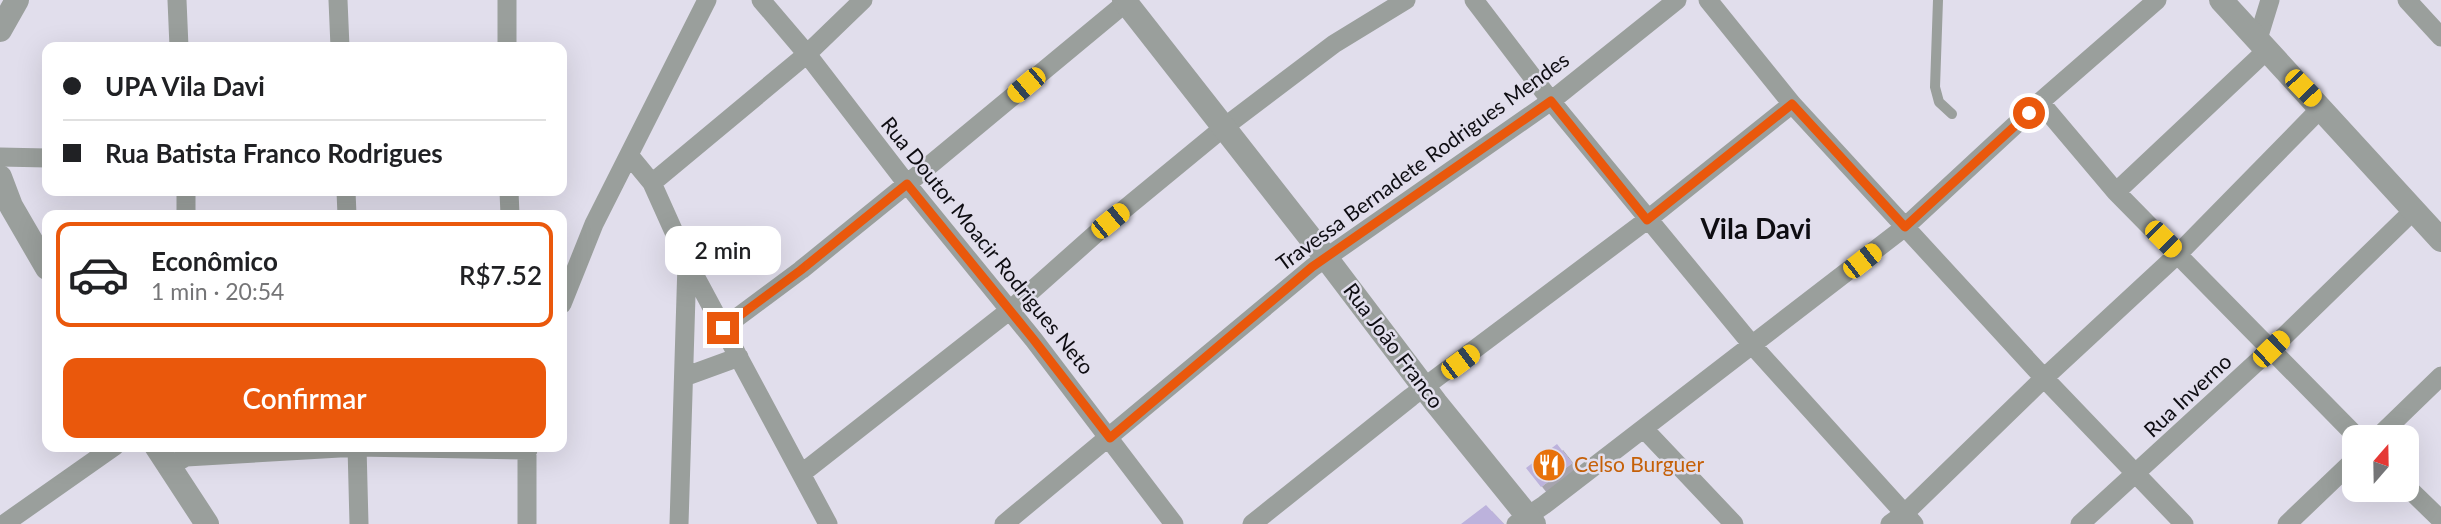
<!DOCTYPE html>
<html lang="pt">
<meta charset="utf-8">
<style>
body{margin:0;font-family:Lato,sans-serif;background:#f6f6f6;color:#202124;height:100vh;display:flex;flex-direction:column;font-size:26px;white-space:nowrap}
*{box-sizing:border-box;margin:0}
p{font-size:23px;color:#757577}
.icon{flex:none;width:38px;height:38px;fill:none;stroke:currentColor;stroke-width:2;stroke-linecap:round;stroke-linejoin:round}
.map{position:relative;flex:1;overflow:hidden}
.drawer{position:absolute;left:42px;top:210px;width:525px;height:242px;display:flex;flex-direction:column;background:#fff;border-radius:14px;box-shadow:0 7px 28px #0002}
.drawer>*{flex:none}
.banner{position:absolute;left:42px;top:42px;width:525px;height:154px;border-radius:14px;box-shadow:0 7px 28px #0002;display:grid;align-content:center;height:154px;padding:0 21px;background:#fff}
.needle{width:46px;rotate:20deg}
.fabs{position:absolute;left:2342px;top:425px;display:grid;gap:14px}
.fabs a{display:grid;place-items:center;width:77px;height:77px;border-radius:14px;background:#fff;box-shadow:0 7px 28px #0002;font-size:35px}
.end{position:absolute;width:32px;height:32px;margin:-16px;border:9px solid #ea580c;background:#fff;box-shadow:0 0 0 4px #fff}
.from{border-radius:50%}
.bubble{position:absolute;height:49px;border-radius:14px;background:#fff;box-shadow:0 7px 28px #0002;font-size:23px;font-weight:600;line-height:49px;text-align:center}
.car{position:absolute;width:21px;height:42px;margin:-21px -10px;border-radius:9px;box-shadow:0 0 5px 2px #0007;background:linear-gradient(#f5c518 24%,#345 0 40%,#f5c518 0 76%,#345 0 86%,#f5c518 0)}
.banner b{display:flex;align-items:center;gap:24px;height:66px;font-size:26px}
.banner b+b{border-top:2px solid #e0e0e0}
.banner i{width:18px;height:18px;background:#202124}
ul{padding:12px 0 0;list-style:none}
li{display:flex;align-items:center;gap:21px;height:105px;margin:0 14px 10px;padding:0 7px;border:4px solid #e0e0e0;border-radius:14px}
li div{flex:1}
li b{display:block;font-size:26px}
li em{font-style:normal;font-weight:600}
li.active{border-color:#ea580c}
li>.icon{width:63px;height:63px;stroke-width:1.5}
.primary-button{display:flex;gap:14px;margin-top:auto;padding:14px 21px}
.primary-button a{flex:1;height:80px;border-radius:14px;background:#ea580c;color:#fff;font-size:28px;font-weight:600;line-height:80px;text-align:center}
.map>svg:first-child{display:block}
</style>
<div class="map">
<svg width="2441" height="524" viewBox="0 0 2441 524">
<defs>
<filter id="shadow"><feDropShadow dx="6" dy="6" stdDeviation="0" flood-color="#0004"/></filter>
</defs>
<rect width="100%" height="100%" fill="#e1deec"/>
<!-- building -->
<path fill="#bcb2dc" filter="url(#shadow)" d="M1557,444L1572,463L1541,487L1526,468Z
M1486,505L1504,524H1461Z"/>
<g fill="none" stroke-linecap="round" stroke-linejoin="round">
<!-- service -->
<path stroke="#9a9f9c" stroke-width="10" d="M1938,0L1935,87L1939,102L1952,114"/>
<!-- minor -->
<path stroke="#9a9f9c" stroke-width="19" d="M177,0L179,47
M338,0L340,47
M507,0V47
M761,0L807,54L907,184L1034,340L1174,524
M1474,0L1551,101L1753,346L1914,524
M1708,0L1792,104L2044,378L2184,524
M2407,0L2441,37
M2258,39L2270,0
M2040,102L2116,192L2358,438
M629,155L652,183L687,261L828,524
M0,157L47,158
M652,183L807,54L863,0
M186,191V215
M346,191L347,215
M509,191L510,215
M2116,192L2267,50
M562,304L594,224L707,0
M723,328L801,270L907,184L1129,0
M684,377L739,357
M1644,429L1734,524
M2377,438L2441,376
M357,446L359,524
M169,466L186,457L357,447L528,450
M801,474L1010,310L1110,221L1223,128L1334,44L1406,0
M2406,486L2441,520
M4,524L115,446
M527,524V446
M679,524L687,263
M1004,524L1313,267L1551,101L1677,0
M1252,524L1411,397L1647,220L1792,104
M1516,524L1544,505L1905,227L2040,102L2157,0
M1890,524L1905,513L2044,378L2178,254L2322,107
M2080,524L2271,349L2414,210
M2287,524L2354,460"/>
<!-- tertiary -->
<path stroke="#9a9f9c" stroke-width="24" d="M1124,0L1327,259L1436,403L1534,524
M2221,0L2441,240
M0,30L17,0
M0,177L11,206L47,268
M156,446L207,524"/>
</g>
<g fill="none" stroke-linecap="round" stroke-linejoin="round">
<!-- route -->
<path stroke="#ea580c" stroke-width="9" d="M723,328L801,270L907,184L1034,340L1110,438L1312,267L1551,101L1647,220L1792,104L1905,227L2029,113"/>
</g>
<!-- icons -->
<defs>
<symbol id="restaurant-disc" viewBox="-11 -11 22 22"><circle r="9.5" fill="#e8710a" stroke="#e1deec"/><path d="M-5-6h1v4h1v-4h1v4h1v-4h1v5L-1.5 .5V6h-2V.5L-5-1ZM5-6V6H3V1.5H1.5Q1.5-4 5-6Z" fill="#fff"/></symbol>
</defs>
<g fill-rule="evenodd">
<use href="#restaurant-disc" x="1530" y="446" width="38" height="38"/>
</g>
<g text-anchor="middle" stroke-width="5" stroke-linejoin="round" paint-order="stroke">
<!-- street labels -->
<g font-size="21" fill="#0e0d12" stroke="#e1deec">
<text transform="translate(1423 162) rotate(-36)" y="7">Travessa Bernadete Rodrigues Mendes</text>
<text transform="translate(987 246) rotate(51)" y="7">Rua Doutor Moacir Rodrigues Neto</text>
<text transform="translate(1393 346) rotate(53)" y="7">Rua João Franco</text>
<text transform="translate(2188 396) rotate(-43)" y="7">Rua Inverno</text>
</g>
<!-- food labels -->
<g font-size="21" fill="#c56008" stroke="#e1deec" text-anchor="start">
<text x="1574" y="472">Celso Burguer</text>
</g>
<!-- district labels -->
<g font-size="28" font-weight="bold" fill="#0e0d12" stroke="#e1deec">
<text x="1756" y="239">Vila Davi</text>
</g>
</g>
</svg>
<div class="fabs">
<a><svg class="needle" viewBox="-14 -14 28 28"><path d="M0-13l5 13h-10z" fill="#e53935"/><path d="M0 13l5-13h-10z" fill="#757577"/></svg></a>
</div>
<i class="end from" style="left:2029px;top:113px"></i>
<i class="end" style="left:723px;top:328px"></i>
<div class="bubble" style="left:665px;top:226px;width:116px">2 min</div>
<i class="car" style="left:1026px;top:85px;rotate:230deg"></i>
<i class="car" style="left:2303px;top:88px;rotate:136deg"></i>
<i class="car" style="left:1110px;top:221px;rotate:51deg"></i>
<i class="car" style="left:2163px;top:239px;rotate:135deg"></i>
<i class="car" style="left:1862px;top:261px;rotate:52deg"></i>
<i class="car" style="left:2271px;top:349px;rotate:46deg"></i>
<i class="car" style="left:1460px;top:362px;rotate:53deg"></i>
<div class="banner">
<b><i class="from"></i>UPA Vila Davi</b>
<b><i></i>Rua Batista Franco Rodrigues</b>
</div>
<section class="drawer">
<ul>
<li class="active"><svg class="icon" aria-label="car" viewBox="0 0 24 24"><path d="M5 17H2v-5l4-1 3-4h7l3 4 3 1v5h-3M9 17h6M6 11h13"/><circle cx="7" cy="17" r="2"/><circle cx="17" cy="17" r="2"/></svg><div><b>Econômico</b><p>1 min · 20:54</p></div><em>R$7.52</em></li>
</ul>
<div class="primary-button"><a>Confirmar</a></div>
</section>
</div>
